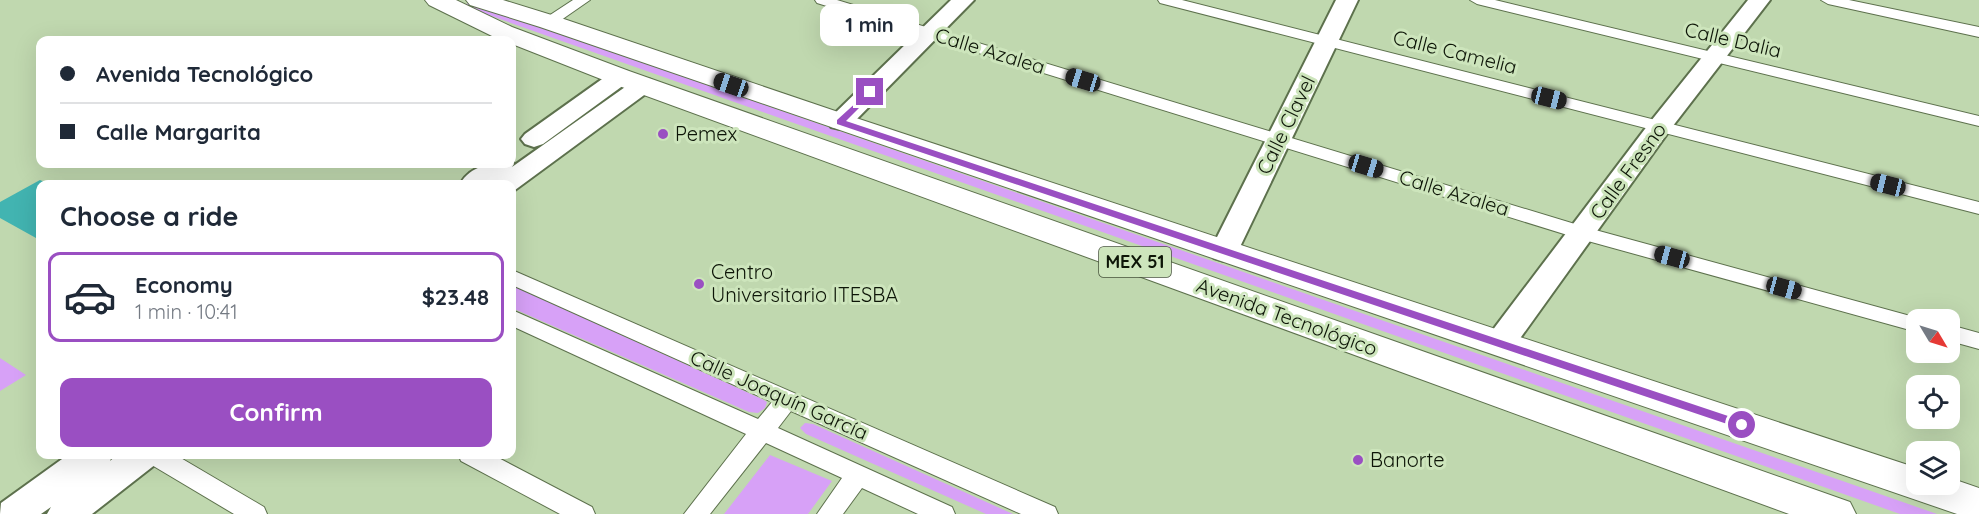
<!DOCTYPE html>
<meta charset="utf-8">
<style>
body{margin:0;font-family:Quicksand,sans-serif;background:#f6f6f7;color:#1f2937;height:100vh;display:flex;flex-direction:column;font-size:22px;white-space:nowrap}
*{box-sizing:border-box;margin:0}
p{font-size:20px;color:#747a83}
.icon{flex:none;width:33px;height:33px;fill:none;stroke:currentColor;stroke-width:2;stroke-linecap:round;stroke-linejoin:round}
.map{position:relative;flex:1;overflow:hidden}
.side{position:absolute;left:36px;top:180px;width:480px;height:279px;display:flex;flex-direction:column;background:#fff;border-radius:12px;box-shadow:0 6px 24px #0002}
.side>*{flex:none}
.guide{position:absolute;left:36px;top:36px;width:480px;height:132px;border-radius:12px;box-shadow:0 6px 24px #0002;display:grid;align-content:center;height:132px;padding:0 24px;background:#fff}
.needle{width:39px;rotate:128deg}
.buttons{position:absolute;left:1906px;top:309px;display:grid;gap:12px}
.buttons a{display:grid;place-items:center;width:54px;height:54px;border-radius:12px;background:#fff;box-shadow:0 6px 24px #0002;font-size:30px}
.end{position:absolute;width:27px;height:27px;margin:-14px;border:8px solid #9a4fc2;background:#fff;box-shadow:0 0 0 3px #fff}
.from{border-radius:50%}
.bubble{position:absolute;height:42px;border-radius:12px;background:#fff;box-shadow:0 6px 24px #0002;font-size:20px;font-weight:800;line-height:42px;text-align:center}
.car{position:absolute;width:18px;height:36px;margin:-18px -9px;border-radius:8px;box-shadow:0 0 4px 2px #0007;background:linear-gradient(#222 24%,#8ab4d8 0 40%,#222 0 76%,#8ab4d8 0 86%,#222 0)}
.guide b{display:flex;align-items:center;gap:21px;height:57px;font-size:22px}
.guide b+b{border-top:2px solid #e0e1e3}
.guide i{width:15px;height:15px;background:#1f2937}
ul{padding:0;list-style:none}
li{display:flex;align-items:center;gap:18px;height:90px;margin:0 12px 9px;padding:0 12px;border:3px solid transparent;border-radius:12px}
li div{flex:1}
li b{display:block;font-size:22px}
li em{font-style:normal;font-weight:800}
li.current{border-color:#9a4fc2}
li>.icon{width:54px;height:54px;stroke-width:1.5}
h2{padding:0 24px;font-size:27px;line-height:72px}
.button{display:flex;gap:12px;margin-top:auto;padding:12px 24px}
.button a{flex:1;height:69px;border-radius:12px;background:#9a4fc2;color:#fff;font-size:24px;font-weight:800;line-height:69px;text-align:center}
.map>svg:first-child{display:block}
</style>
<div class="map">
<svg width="1979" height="514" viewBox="0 0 1979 514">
<rect width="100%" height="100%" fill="#c0d8af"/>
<!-- green -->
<path fill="#d7a1f7" d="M470,2L1937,514H1900L463,6Z
M512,285L762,399L767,402L765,408L758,413L749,412L512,308Z
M0,358L26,375L0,391Z
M805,423L813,424L1013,514H986L806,434L800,428Z
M770,455L832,481L808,514H724Z"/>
<!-- water -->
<path fill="#42b4b1" d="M40,180L49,184H40V235L36,238L0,218V202Z"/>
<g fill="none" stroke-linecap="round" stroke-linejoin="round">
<defs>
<path id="street" d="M573,0H590L554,25H544L541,22L544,19Z
M815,0H837L1588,228L1925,320H1917V332L1577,238L817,3Z
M1158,0H1182L1979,202V214L1160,3Z
M1470,0H1495L1979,116V126L1477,4Z
M1821,0H1849L1979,27V37L1828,4Z
M512,270L1055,507L1058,514H1021L791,411L778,428L952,507L955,514H918L862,488L843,514H817L842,478L766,443L710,514H684L746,434L512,326V310L758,419L772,402L512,285Z
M1950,325L1979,333V349L1950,341Z
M142,454H174L264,507L267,514H234L145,461Z
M458,454H491L592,507L595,514H560L461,461Z"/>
<path id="secondary" d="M951,0H974L849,127L840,129L831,127L828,122L831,117Z
M1336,0H1358L1238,251L1234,258L1224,261L1214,258L1210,251Z
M1748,0H1770L1669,131L1511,351L1500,355L1489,351L1485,343L1489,335L1651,121Z
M620,70L628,72L632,77L628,82L543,144L534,147L525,144L521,139L525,134L612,72Z
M643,78L651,80L655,85L651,90L515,190L512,191V184H493L495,181L490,184H460C472,164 490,164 512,164V160L514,164L512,167L635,80Z
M69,454H113L110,461L118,454H161L156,464L92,514H47L51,507L41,514H0L1,503Z"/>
<path id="primary" d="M425,0H456L512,27L629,71L1850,502L1856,514H1789L611,83L512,44V40L494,37L429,5Z
M466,0H503L558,17L850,116L1917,468V484H1950V478L1979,488V514H1957L540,27L470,5Z"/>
</defs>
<!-- street casing -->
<use href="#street" stroke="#5d714d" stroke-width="2"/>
<!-- secondary casing -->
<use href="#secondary" stroke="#5d714d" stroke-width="4"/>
<!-- primary casing -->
<use href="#primary" stroke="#5d714d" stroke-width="2"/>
<!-- street -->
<use href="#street" fill="#fff" fill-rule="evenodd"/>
<!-- secondary -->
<use href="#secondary" fill="#fff" fill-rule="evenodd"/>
<!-- primary -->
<use href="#primary" fill="#fff" fill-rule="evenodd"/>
</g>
<!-- route -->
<path fill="#9a4fc2" d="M870,90L874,92L873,94L846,121L1746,422L1747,425L1742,429L837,124V120Z"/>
<!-- markers -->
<g fill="#9a4fc2" stroke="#cde5bc" stroke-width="2">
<circle cx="663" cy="134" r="6"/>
<circle cx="699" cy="284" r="6"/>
<circle cx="1358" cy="460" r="6"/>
</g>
<g text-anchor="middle" stroke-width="6" stroke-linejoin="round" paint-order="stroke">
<!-- shield labels -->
<rect fill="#cde5bc" stroke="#47533d" stroke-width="1.5" x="1099" y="247" width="72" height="30" rx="4.5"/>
<g font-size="18" font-weight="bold" fill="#0d1507">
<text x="1135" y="268">MEX 51</text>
</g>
<!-- street labels -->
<g font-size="20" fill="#0d1507" stroke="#cde5bc">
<text transform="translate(1733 40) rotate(13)" y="7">Calle Dalia</text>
<text transform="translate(990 51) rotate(17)" y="7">Calle Azalea</text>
<text transform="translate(1455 52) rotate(14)" y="7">Calle Camelia</text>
<text transform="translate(1286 125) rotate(-64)" y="7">Calle Clavel</text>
<text transform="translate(1628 171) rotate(-54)" y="7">Calle Fresno</text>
<text transform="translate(1454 193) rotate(17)" y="7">Calle Azalea</text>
<text transform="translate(1287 317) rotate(20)" y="7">Avenida Tecnológico</text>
<text transform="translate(779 395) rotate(24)" y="7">Calle Joaquín García</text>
</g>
<!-- poi labels -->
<g font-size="20" fill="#0d1507" stroke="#cde5bc" text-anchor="start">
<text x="675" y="141">Pemex</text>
<text x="711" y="279">Centro<tspan x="711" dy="23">Universitario ITESBA</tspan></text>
<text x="1370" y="467">Banorte</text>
</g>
</g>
</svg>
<div class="buttons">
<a><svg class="needle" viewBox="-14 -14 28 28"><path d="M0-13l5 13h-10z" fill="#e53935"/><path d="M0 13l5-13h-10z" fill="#747a83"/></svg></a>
<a><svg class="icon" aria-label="locate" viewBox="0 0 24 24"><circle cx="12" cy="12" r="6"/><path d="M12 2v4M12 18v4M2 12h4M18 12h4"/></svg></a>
<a><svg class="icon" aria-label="layers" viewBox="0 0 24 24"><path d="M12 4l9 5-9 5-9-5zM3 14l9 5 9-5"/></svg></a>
</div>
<i class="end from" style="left:1742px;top:425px"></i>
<i class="end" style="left:870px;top:92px"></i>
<div class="bubble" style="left:820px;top:4px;width:99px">1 min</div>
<i class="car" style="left:1083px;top:80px;rotate:287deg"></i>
<i class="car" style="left:731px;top:85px;rotate:289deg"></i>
<i class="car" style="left:1549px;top:98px;rotate:104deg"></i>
<i class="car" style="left:1366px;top:166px;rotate:107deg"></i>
<i class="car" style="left:1888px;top:185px;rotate:284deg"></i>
<i class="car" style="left:1672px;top:257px;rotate:285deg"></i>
<i class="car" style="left:1784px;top:288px;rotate:105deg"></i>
<div class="guide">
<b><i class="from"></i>Avenida Tecnológico</b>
<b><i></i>Calle Margarita</b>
</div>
<section class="side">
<h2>Choose a ride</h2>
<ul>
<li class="current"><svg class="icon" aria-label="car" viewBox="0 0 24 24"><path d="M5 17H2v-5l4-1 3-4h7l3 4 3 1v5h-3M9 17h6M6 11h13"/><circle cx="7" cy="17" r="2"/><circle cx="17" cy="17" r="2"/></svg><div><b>Economy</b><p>1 min · 10:41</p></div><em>$23.48</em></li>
</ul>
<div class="button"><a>Confirm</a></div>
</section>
</div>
